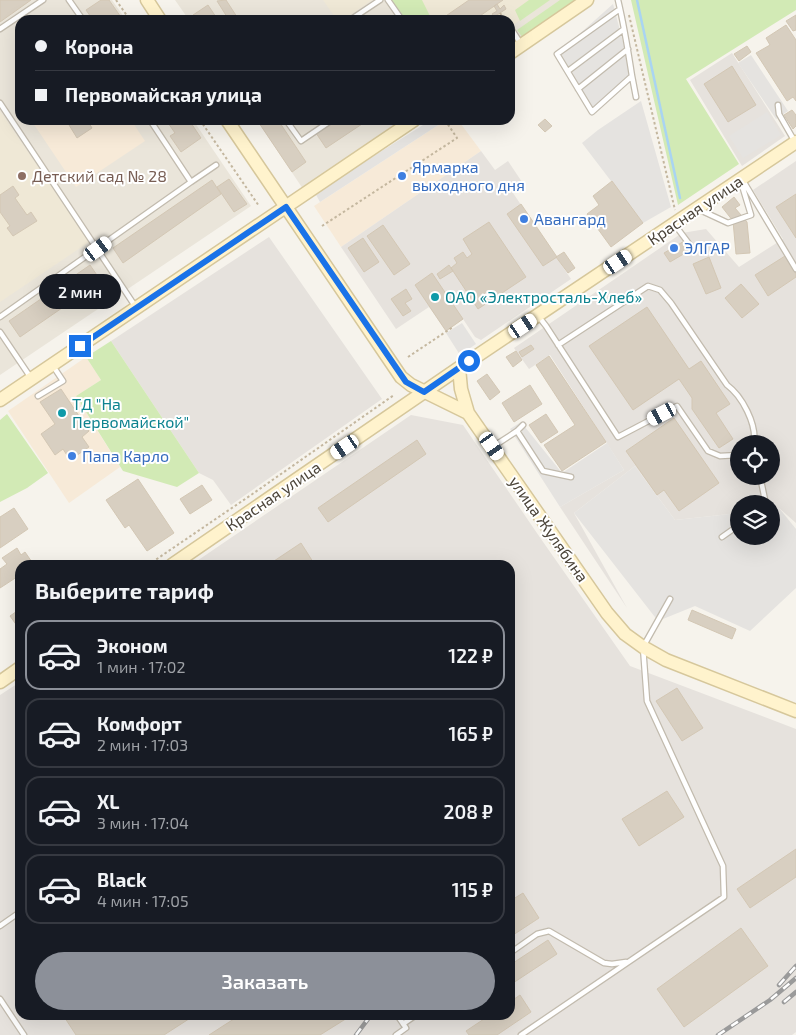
<!DOCTYPE html>
<html lang="ru">
<meta charset="utf-8">
<style>
body{margin:0;font-family:"Exo 2",sans-serif;background:#20242c;color:#f1f3f6;height:100vh;display:flex;flex-direction:column;font-size:19px;white-space:nowrap}
*{box-sizing:border-box;margin:0}
p{font-size:16px;color:#9ea1a6}
.icon{flex:none;width:28px;height:28px;fill:none;stroke:currentColor;stroke-width:2;stroke-linecap:round;stroke-linejoin:round}
.map{position:relative;flex:1;overflow:hidden}
.drawer{position:absolute;left:15px;top:560px;width:500px;height:460px;display:flex;flex-direction:column;background:#171b24;border-radius:15px;box-shadow:0 5px 20px #0002}
.drawer>*{flex:none}
.hud{position:absolute;left:15px;top:15px;width:500px;height:110px;border-radius:15px;box-shadow:0 5px 20px #0002;display:grid;align-content:center;height:110px;padding:0 20px;background:#171b24}
.fabs{position:absolute;left:730px;top:435px;display:grid;gap:10px}
.fabs a{display:grid;place-items:center;width:50px;height:50px;border-radius:50%;background:#171b24;box-shadow:0 5px 20px #0002;font-size:25px}
.end{position:absolute;width:22px;height:22px;margin:-11px;border:6px solid #1a73e8;background:#fff;box-shadow:0 0 0 2px #fff}
.from{border-radius:50%}
.bubble{position:absolute;height:35px;border-radius:18px;background:#171b24;box-shadow:0 5px 20px #0002;font-size:16px;font-weight:600;line-height:35px;text-align:center}
.car{position:absolute;width:15px;height:30px;margin:-15px -8px;border-radius:6px;box-shadow:0 0 4px 1px #0007;background:linear-gradient(#fff 24%,#345 0 40%,#fff 0 76%,#345 0 86%,#fff 0)}
.hud b{display:flex;align-items:center;gap:18px;height:48px;font-size:19px}
.hud b+b{border-top:1px solid #363941}
.hud i{width:12px;height:12px;background:#f1f3f6}
ul{padding:0;list-style:none}
li{display:flex;align-items:center;gap:15px;height:70px;margin:0 10px 8px;padding:0 10px;border:2px solid #363941;border-radius:15px}
li div{flex:1}
li b{display:block;font-size:19px}
li em{font-style:normal;font-weight:600}
li.active{border-color:#8c9099}
li>.icon{width:45px;height:45px;stroke-width:1.5}
h2{padding:0 20px;font-size:22px;line-height:60px}
.cta{display:flex;gap:10px;margin-top:auto;padding:10px 20px}
.cta a{flex:1;height:58px;border-radius:30px;background:#8c9099;color:#fff;font-size:20px;font-weight:600;line-height:58px;text-align:center}
.map>svg:first-child{display:block}
</style>
<div class="map">
<svg width="796" height="1035" viewBox="0 0 796 1035">
<rect width="100%" height="100%" fill="#f6f3ec"/>
<!-- residential -->
<path fill="#eae5da" d="M0,0H112L126,20H20V120H193L251,206L0,375Z
M175,0H581L510,48V20H189Z
M257,120H404L303,189Z"/>
<!-- commercial -->
<path fill="#f7ead8" d="M31,120H131L145,141L76,187Z
M446,120H458L481,151L341,247L314,206Z
M86,357L101,380L76,396L120,467L69,503L8,411Z"/>
<!-- industrial -->
<path fill="#e6e2dd" fill-rule="evenodd" d="M732,53L785,136L742,166L690,80Z
M481,151L495,170L508,161L524,185L513,193L571,279L481,340L475,337L463,319L446,331L429,307L396,329L341,247Z
M796,161V523L779,508L771,509V504H739V513L675,520L635,466L574,513L627,608L560,507L624,470L550,355L529,369L514,348L682,233L706,229L739,267L783,239L753,190ZM739,444H771V476H739Z
M269,237L382,399L231,505L213,480L199,473L111,341Z
M411,415L463,425L541,539L630,666L796,729V1032L792,1035H0V695L20,682V1015H510V565H191Z"/>
<!-- education -->
<path fill="#efe8d6" d="M323,0H372L343,20H337Z
M405,0H550L510,27V20H419Z
M0,111L89,242L0,302Z"/>
<!-- green -->
<path fill="#d2eab5" d="M391,0H422L432,20H400L395,14Z
M529,0H550L520,21L515,10Z
M560,0H578L523,38L517,30Z
M631,0H796V10L686,79L739,164L678,205Z
M111,341L199,473L177,487L123,471L76,396L101,380L86,357Z
M7,414L48,473L27,488L0,502V420Z"/>
<!-- parking -->
<path fill="#e5e3e0" d="M613,4L632,76L592,112L557,54Z
M751,55L788,111L776,119L738,63Z
M641,101L671,207L643,223L582,143L598,130Z
M767,112L781,135L743,158L729,136Z
M431,120H446L320,202L315,193Z
M462,323L476,344L460,355L446,333Z
M521,422L562,473L607,443L624,470L560,507L510,429Z
M635,466L675,520L739,513V536H771V509L779,508L796,529V588L750,631L695,606L658,621L574,513Z"/>
<g fill="none" stroke-linecap="round" stroke-linejoin="round">
<!-- stream -->
<path stroke="#a9d4f2" stroke-width="2.5" d="M637,0L680,198"/>
</g>
<!-- building -->
<path fill="#d8cfc1" stroke="#d3c7b4" d="M0,0H31L0,22Z
M101,0H109L123,20H93L86,10Z
M226,0L239,20H229L217,1Z
M469,0H503L474,20H440Z
M497,4L500,9L504,5L506,9L494,17L492,14L497,11L494,6Z
M208,5L218,20H196L193,15Z
M796,15V30L793,31L786,21Z
M786,25L796,40V101L793,97L787,101L756,53L770,45L766,38Z
M747,46L751,52L739,61L734,54Z
M732,66L756,105L728,122L704,84Z
M792,110L796,115V126L793,129L784,115Z
M545,119L552,126L545,132L538,125Z
M66,120H87L92,128L77,138Z
M166,120H189L201,138L181,152L170,136L175,133Z
M257,120H278L306,162L292,172Z
M336,120H368L326,148L316,133Z
M229,179L247,204L234,212L217,187Z
M212,180L221,194L123,263L113,248Z
M612,181L643,223L611,247L587,214L599,205L593,196Z
M13,186L19,195L15,198L27,215L31,212L37,221L13,236L7,228L10,226L0,212V195Z
M796,194V238L776,207Z
M734,197L740,205L735,208L747,222L750,253L736,254L733,221L722,207Z
M521,204L557,257L543,266L507,214Z
M489,222L526,277L478,309L451,268L457,263L454,258L463,252L467,258L472,254L463,239Z
M383,225L410,264L394,275L367,236Z
M363,238L379,262L364,272L348,248Z
M686,240L692,249L670,262L664,253Z
M564,252L575,268L568,273L556,257Z
M785,256L796,274V277L768,296L755,275Z
M709,257L721,288L706,294L693,264Z
M90,265L101,281L20,337L9,321Z
M449,265L453,271L440,279L437,274Z
M432,273L463,319L446,331L415,285Z
M741,284L759,304L742,318L725,298Z
M406,289L412,299L405,303L411,311L403,316L391,299Z
M647,307L689,369L701,361L730,404L716,413L733,439L719,448L692,409V398L679,379L633,410L589,346Z
M531,345L534,349L522,357L519,352Z
M516,351L522,360L513,367L506,357Z
M549,356L606,442L562,471L544,445L575,425L536,365Z
M487,374L500,392L490,400L477,381Z
M530,385L542,404L514,422L502,403Z
M61,389L89,431L82,437L89,447L70,460L63,449L55,455L41,434L55,424L40,402Z
M546,414L558,432L541,443L529,425Z
M674,418L719,483L679,511L664,490L657,495L626,451Z
M417,440L426,454L328,522L318,508Z
M138,479L174,533L147,551L129,525L125,528L106,500Z
M202,485L212,500L190,514L180,499Z
M14,508L28,529L0,548V517Z
M301,543L315,565H268Z
M17,548L21,555L25,552L34,565H20V575L0,588V569L7,564L2,558Z
M20,609V630L10,616Z
M692,610L736,629L732,639L688,620Z
M677,688L703,728L682,741L656,701Z
M667,791L684,817L639,846L622,819Z
M796,849V877L750,908L737,889Z
M523,893L539,918L510,937V901Z
M741,928L768,966L684,1027L657,989Z
M548,940L557,954L510,985V965Z
M520,995L531,1012L497,1035H469L466,1031L490,1015H510V1002Z
M63,1015H112L115,1019L120,1015H195L164,1035H76Z
M240,1015H352L320,1035H209Z"/>
<g fill="none" stroke-linecap="round" stroke-linejoin="round">
<defs>
<path id="lane" d="M69,0L83,20
M388,0L402,20
M618,0C624,25 628,50 632,76L592,112L557,54L620,9
M350,20L380,0
M510,27L521,44
M0,29L43,0
M568,71L624,29
M632,76L636,97
M578,89L628,49
M0,103L135,306
M778,105L779,114L795,142
M286,120L301,141L332,120
M742,179L796,269
M191,182L216,165
M700,210L728,223L751,215L741,182
M675,225L690,245
M0,317L191,182L150,120
M539,317L546,326L618,437L677,406L708,451L720,456L739,455
M0,332L31,378
M558,345L648,286L660,290L671,303L727,385C742,396 757,424 754,444
M38,396L63,381L53,366
M517,431L523,425
M494,446L517,431L543,471L571,477
M760,476L765,500L762,504
M722,537L739,525
M0,926L20,912
M510,953L537,934L549,931L604,963L612,964L626,962
M0,999L24,1035
M403,1024L416,1015
M396,1035L406,1028L397,1015
M521,1035L724,897L723,866L647,701L643,647L670,599"/>
<path id="secondary" d="M147,0L160,20
M510,53L587,0
M227,120L401,377L411,385L468,413L607,613L625,634L643,647L666,660L796,711
M459,368L461,389L468,413
M0,400L414,120
M172,565L459,368L796,142
M0,682L20,668"/>
</defs>
<!-- lane casing -->
<use href="#lane" stroke="#c2bbae" stroke-width="7"/>
<!-- secondary casing -->
<use href="#secondary" stroke="#d6c79b" stroke-width="15"/>
<!-- path -->
<path stroke="#c4b79f" stroke-width="2" stroke-dasharray="2.5 2.5" stroke-linecap="butt" d="M116,0L130,20
M500,13L505,20
M629,15L675,210
M200,120L259,206
M322,226L457,138L445,120
M408,357L453,327
M148,565L251,495L394,395"/>
<!-- lane -->
<use href="#lane" stroke="#fff" stroke-width="4.5"/>
<!-- secondary -->
<use href="#secondary" stroke="#fff3cd" stroke-width="12"/>
<defs>
<path id="rail" d="M779,985L796,966
M784,1002L796,992
M356,1035L371,1015
M718,1035L770,1000L796,978"/>
</defs>
<!-- rail casing -->
<use href="#rail" stroke="#9a9a9a" stroke-width="4.5"/>
<!-- rail -->
<use href="#rail" stroke="#fff" stroke-width="2.5" stroke-dasharray="8" stroke-linecap="butt"/>
</g>
<g fill="none" stroke-linecap="round" stroke-linejoin="round">
<!-- route -->
<path stroke="#1a73e8" stroke-width="6" d="M80,346L286,207L406,382L424,392L469,361"/>
</g>
<!-- markers -->
<circle fill="#8d6e63" stroke="#fff" stroke-width="2" cx="22" cy="176" r="5"/>
<g fill="#3f7fe0" stroke="#fff" stroke-width="2">
<circle cx="402" cy="176" r="5"/>
<circle cx="524" cy="219" r="5"/>
<circle cx="674" cy="248" r="5"/>
<circle cx="72" cy="456" r="5"/>
</g>
<g fill="#0f9aa8" stroke="#fff" stroke-width="2">
<circle cx="435" cy="297" r="5"/>
<circle cx="62" cy="413" r="5"/>
</g>
<g text-anchor="middle" stroke-width="4" stroke-linejoin="round" paint-order="stroke">
<!-- shop labels -->
<g font-size="16" fill="#366cbe" stroke="#fff" text-anchor="start">
<text x="412" y="173">Ярмарка<tspan x="412" dy="18">выходного дня</tspan></text>
<text x="534" y="225">Авангард</text>
<text x="684" y="254">ЭЛГАР</text>
<text x="82" y="462">Папа Карло</text>
</g>
<!-- education labels -->
<g font-size="16" fill="#785e54" stroke="#fff" text-anchor="start">
<text x="32" y="182">Детский сад № 28</text>
</g>
<!-- street labels -->
<g font-size="16" fill="#4b4439" stroke="#fff">
<text transform="translate(695 210) rotate(-34)" y="6">Красная улица</text>
<text transform="translate(273 496) rotate(-34)" y="6">Красная улица</text>
<text transform="translate(549 529) rotate(55)" y="6">улица Жулябина</text>
</g>
<!-- culture labels -->
<g font-size="16" fill="#0d838f" stroke="#fff" text-anchor="start">
<text x="445" y="303">ОАО «Электросталь-Хлеб»</text>
<text x="72" y="410">ТД "На<tspan x="72" dy="18">Первомайской"</tspan></text>
</g>
</g>
</svg>
<div class="fabs">
<a><svg class="icon" aria-label="locate" viewBox="0 0 24 24"><circle cx="12" cy="12" r="6"/><path d="M12 2v4M12 18v4M2 12h4M18 12h4"/></svg></a>
<a><svg class="icon" aria-label="layers" viewBox="0 0 24 24"><path d="M12 4l9 5-9 5-9-5zM3 14l9 5 9-5"/></svg></a>
</div>
<i class="end from" style="left:469px;top:361px"></i>
<i class="end" style="left:80px;top:346px"></i>
<div class="bubble" style="left:39px;top:274px;width:82px">2 мин</div>
<i class="car" style="left:98px;top:249px;rotate:54deg"></i>
<i class="car" style="left:618px;top:262px;rotate:56deg"></i>
<i class="car" style="left:523px;top:326px;rotate:56deg"></i>
<i class="car" style="left:662px;top:414px;rotate:242deg"></i>
<i class="car" style="left:492px;top:446px;rotate:145deg"></i>
<i class="car" style="left:345px;top:447px;rotate:236deg"></i>
<div class="hud">
<b><i class="from"></i>Корона</b>
<b><i></i>Первомайская улица</b>
</div>
<section class="drawer">
<h2>Выберите тариф</h2>
<ul>
<li class="active"><svg class="icon" aria-label="car" viewBox="0 0 24 24"><path d="M5 17H2v-5l4-1 3-4h7l3 4 3 1v5h-3M9 17h6M6 11h13"/><circle cx="7" cy="17" r="2"/><circle cx="17" cy="17" r="2"/></svg><div><b>Эконом</b><p>1 мин · 17:02</p></div><em>122 ₽</em></li>
<li><svg class="icon" aria-label="car" viewBox="0 0 24 24"><path d="M5 17H2v-5l4-1 3-4h7l3 4 3 1v5h-3M9 17h6M6 11h13"/><circle cx="7" cy="17" r="2"/><circle cx="17" cy="17" r="2"/></svg><div><b>Комфорт</b><p>2 мин · 17:03</p></div><em>165 ₽</em></li>
<li><svg class="icon" aria-label="car" viewBox="0 0 24 24"><path d="M5 17H2v-5l4-1 3-4h7l3 4 3 1v5h-3M9 17h6M6 11h13"/><circle cx="7" cy="17" r="2"/><circle cx="17" cy="17" r="2"/></svg><div><b>XL</b><p>3 мин · 17:04</p></div><em>208 ₽</em></li>
<li><svg class="icon" aria-label="car" viewBox="0 0 24 24"><path d="M5 17H2v-5l4-1 3-4h7l3 4 3 1v5h-3M9 17h6M6 11h13"/><circle cx="7" cy="17" r="2"/><circle cx="17" cy="17" r="2"/></svg><div><b>Black</b><p>4 мин · 17:05</p></div><em>115 ₽</em></li>
</ul>
<div class="cta"><a>Заказать</a></div>
</section>
</div>
